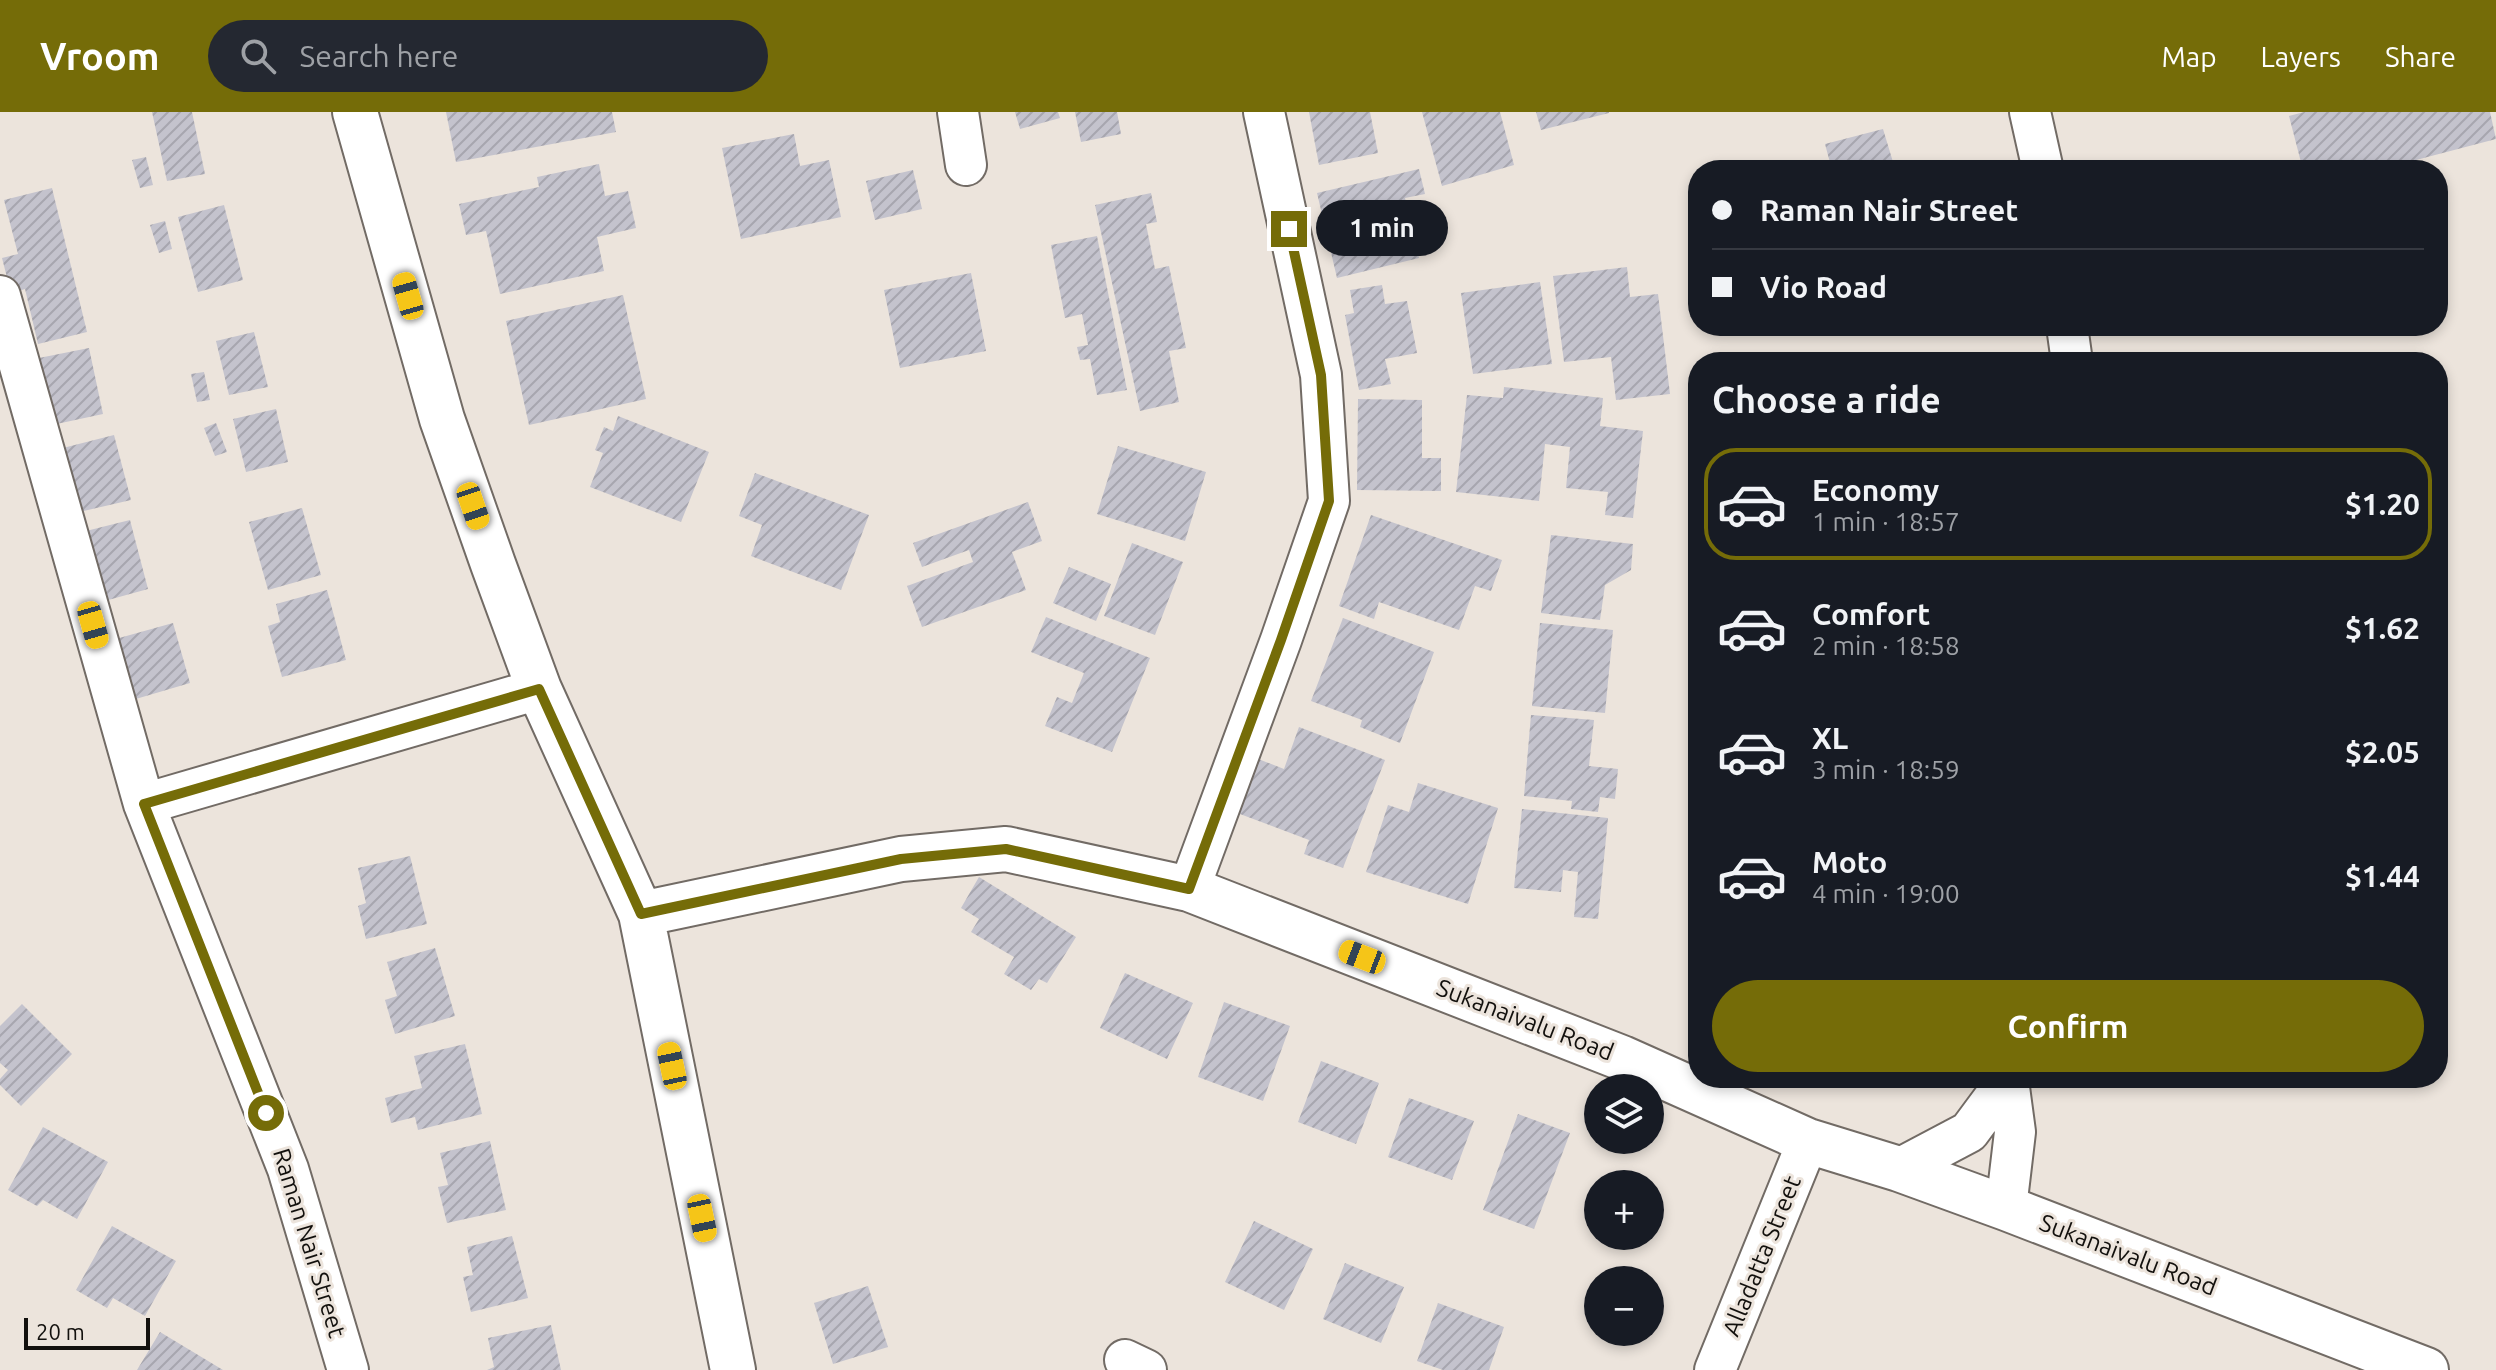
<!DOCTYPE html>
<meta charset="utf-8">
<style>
body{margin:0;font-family:Ubuntu,sans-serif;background:#242831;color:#f1f3f6;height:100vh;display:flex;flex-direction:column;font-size:30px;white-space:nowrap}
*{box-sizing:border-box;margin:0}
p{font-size:26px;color:#9ea1a6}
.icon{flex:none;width:44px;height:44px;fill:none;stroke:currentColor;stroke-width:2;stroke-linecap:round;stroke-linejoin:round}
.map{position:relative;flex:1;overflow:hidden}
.sheet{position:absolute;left:1688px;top:240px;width:760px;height:736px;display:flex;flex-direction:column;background:#171b24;border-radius:32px;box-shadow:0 4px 12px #0003}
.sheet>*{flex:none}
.banner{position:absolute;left:1688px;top:48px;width:760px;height:176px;border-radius:32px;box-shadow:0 4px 12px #0003;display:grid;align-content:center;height:176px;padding:0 24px;background:#171b24}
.fabs{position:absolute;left:1584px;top:962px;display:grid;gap:16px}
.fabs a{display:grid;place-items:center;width:80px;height:80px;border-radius:50%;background:#171b24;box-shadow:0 4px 12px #0003;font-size:40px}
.scale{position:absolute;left:24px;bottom:20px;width:126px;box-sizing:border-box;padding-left:8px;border:4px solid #12100d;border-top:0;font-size:22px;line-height:28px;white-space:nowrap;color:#12100d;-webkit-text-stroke:6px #ece4dc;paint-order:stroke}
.end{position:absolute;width:36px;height:36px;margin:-18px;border:10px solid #756c08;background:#fff;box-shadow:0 0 0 4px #fff}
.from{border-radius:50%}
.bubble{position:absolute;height:56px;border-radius:28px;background:#171b24;box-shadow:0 4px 12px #0003;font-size:26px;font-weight:600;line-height:56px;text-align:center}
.car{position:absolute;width:24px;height:48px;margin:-24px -12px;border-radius:10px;box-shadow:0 0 6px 2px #0007;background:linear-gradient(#f5c518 24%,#345 0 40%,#f5c518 0 76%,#345 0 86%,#f5c518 0)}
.banner b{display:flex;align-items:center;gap:28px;height:76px;font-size:30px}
.banner b+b{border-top:2px solid #363941}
.banner i{width:20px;height:20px;background:#f1f3f6}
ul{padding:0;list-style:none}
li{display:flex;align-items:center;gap:24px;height:112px;margin:0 16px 12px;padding:0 8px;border:4px solid transparent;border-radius:32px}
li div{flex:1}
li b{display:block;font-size:30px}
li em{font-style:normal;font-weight:600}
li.on{border-color:#756c08}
li>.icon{width:72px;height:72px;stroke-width:1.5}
h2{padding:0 24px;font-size:36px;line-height:96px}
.primary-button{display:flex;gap:16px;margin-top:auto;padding:16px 24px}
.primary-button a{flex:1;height:92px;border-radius:48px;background:#756c08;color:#fff;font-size:32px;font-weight:600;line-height:92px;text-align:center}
header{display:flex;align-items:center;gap:48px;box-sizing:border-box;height:112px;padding:0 40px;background:#756c08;color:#fff}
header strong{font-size:38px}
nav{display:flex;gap:44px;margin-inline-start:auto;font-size:28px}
.search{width:560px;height:72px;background:#242831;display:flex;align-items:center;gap:20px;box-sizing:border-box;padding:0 28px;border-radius:44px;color:#9ea1a6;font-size:30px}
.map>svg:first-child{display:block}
</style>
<header>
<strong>Vroom</strong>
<div class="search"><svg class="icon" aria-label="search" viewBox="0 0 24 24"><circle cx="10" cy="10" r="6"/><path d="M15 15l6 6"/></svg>Search here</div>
<nav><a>Map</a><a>Layers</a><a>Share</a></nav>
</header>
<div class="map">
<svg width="2496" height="1258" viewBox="0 0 2496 1258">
<defs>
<pattern id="building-hatch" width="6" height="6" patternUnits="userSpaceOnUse" patternTransform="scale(2)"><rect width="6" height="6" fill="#c4c3cd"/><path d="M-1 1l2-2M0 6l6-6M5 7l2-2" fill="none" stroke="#a7a6af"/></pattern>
</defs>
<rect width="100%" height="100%" fill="#ece4dc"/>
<!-- building -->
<path fill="url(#building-hatch)" d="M152,0H192L205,62L167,69Z
M446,0H612L616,20L456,50Z
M1015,0H1058L1060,6L1020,17Z
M1075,0H1117L1121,22L1081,30Z
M1309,0H1370L1378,41L1319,53Z
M1422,0H1500L1514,53L1442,74Z
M1536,0H1609V1L1541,18Z
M2304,0H2490L2496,27L2378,58H2303L2289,4Z
M1883,17L1893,50L1863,58H1832L1825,32Z
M794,22L800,54L829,48L841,105L741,127L722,36Z
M146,45L153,73L140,76L132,48Z
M599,52L605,84L628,79L636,116L597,125L604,159L500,182L486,119L466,123L459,92L539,75L537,65Z
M1419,57L1425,82L1405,86L1419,146L1337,166L1317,81Z
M913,58L922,97L875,108L866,69Z
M52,76L87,220L38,232L25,177L11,181L2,146L18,142L4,88Z
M1151,81L1157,110L1146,112L1155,157L1169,154L1186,236L1169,239L1179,290L1140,299L1095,93Z
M224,93L243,168L198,180L178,105Z
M165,109L172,137L159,141L150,113Z
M1097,124L1127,278L1097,283L1090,247L1080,248L1077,235L1088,233L1082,202L1065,206L1051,133Z
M1627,155L1630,185L1658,182L1670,282L1616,288L1611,245L1564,250L1553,164Z
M971,161L986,239L900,256L884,178Z
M1540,170L1552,252L1473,262L1461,181Z
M1382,173L1385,192L1407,189L1417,241L1385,247L1391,272L1359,278L1345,203L1354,201L1350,178Z
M623,183L646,287L529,313L506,209Z
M254,220L268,275L229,283L216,229Z
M89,236L103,302L52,313L39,246Z
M204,260L210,288L197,290L191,262Z
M1504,275L1603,286L1600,314L1643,319L1633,406L1605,403L1608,380L1566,376L1570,335L1545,332L1539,389L1456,380L1467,283L1503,286Z
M1358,287L1422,288V346H1441V379L1357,378Z
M276,297L288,350L246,360L233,307Z
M618,304L709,340L681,410L590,375L603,341L595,338L604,315L613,319Z
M216,311L227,340L215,344L204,316Z
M114,323L131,388L75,401L59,337Z
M1118,334L1206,360L1185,429L1097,402Z
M755,361L869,403L841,478L751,444L762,413L739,404Z
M1028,390L1042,429L1012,440L1026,478L922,515L907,474L973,450L969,438L922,455L913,431Z
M302,396L321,463L268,478L249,410Z
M1371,403L1502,448L1491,479L1475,474L1459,518L1379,490L1374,507L1339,494Z
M130,408L148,477L101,490L82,420Z
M1551,423L1633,432L1631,458L1605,473L1600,508L1541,501Z
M1132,431L1183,450L1155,523L1104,504Z
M1069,455L1111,472L1096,509L1053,491Z
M327,478L346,548L282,565L268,514L280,510L276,492Z
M1046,505L1150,546L1112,640L1045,614L1057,585L1072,591L1084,561L1031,540Z
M1343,506L1434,540L1400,631L1360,615L1362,608L1311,589Z
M173,511L190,571L129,589L112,528Z
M1540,511L1613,518L1605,601L1532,594Z
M1531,603L1594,608L1589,654L1618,657L1615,687L1600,685L1598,700L1571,697L1572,689L1524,684Z
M1299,615L1385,648L1343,756L1304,742L1309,728L1232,699L1253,645L1284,657Z
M1418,671L1498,696L1468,792L1366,760L1388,693L1409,700Z
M1522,697L1608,706L1598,807L1574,805L1578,760L1563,758L1561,780L1514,776Z
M410,744L427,812L366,827L358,794L366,791L358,756Z
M979,765L1076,825L1047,871L1039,867L1031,878L1004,862L1014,845L971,820L979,807L961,796Z
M435,836L455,904L395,922L385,888L397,884L387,850Z
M1125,861L1193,891L1167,947L1100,916Z
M1224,890L1290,914L1263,989L1198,965Z
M22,892L72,942L21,994L0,973V967L8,958L0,951V914Z
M465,932L482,1002L418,1018L415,1005L391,1011L385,986L422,976L414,944Z
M1321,949L1379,971L1356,1032L1298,1010Z
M1409,986L1474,1009L1452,1068L1388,1045Z
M1518,1002L1570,1021L1534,1117L1483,1098Z
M43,1015L108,1050L77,1107L43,1088L37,1094L8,1078Z
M490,1029L506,1098L447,1111L438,1075L448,1073L440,1041Z
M1254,1109L1313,1137L1284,1198L1225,1170Z
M112,1114L176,1149L145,1204L113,1186L107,1196L76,1178Z
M512,1124L528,1186L471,1200L463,1165L473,1163L467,1135Z
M1345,1151L1404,1175L1381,1231L1323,1207Z
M868,1174L888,1235L833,1252L814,1191Z
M1438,1191L1504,1215L1489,1258H1443L1417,1249Z
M551,1213L561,1258H487L494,1255L488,1226Z
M160,1220L223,1258H137Z"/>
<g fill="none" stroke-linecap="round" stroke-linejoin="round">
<defs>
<path id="minor" d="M958,0L966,53
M2030,0L2043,58
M0,184L144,692L288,1057L348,1258
M2067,214L2072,250
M144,692L539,577
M1189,777L1281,528L1329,389L1321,263L1264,0
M1899,1057L1969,1020L2009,966
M2006,1096L2015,1020L2008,968
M1125,1248L1146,1258
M1715,1258L1808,1029"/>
<path id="secondary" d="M355,0L442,307L493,452L539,577L641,802L733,1258
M641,802L901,747L1006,737L1189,777L1622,946L1808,1029L1899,1057L2006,1096L2426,1258"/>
</defs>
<!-- minor casing -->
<use href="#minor" stroke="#726b65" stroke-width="44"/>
<!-- secondary casing -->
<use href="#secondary" stroke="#726b65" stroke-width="48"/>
<!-- minor -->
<use href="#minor" stroke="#fff" stroke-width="40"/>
<!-- secondary -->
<use href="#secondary" stroke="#fff" stroke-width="44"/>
</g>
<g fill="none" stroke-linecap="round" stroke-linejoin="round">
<!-- route -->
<path stroke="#756c08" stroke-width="10" d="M266,1001L144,692L539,577L641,802L901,747L1006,737L1189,777L1281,528L1329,389L1321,263L1289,117"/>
</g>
<g text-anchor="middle" stroke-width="6" stroke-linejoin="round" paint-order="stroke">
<!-- street labels -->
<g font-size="24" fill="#12100d" stroke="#ece4dc">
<text transform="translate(1525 908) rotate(21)" y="8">Sukanaivalu Road</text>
<text transform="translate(309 1131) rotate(73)" y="8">Raman Nair Street</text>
<text transform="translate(2128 1143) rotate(21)" y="8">Sukanaivalu Road</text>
<text transform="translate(1762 1144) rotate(-68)" y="8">Alladatta Street</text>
</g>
</g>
</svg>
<div class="fabs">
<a><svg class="icon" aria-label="layers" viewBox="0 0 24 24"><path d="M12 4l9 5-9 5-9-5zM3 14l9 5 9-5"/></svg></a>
<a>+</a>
<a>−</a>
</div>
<div class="scale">20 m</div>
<i class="end from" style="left:266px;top:1001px"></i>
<i class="end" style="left:1289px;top:117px"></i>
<div class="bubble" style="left:1316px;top:88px;width:132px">1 min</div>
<i class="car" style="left:408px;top:184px;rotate:344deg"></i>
<i class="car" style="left:473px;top:394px;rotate:161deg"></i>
<i class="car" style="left:93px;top:513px;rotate:164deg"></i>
<i class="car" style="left:1362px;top:845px;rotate:291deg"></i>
<i class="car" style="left:672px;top:954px;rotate:348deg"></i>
<i class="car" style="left:702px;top:1106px;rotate:168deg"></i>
<div class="banner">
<b><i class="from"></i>Raman Nair Street</b>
<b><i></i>Vio Road</b>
</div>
<section class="sheet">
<h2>Choose a ride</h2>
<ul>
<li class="on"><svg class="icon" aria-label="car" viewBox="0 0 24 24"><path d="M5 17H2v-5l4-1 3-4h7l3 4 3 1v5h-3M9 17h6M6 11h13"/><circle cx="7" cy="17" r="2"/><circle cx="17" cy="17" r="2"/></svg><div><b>Economy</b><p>1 min · 18:57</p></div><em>$1.20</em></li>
<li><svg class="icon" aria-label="car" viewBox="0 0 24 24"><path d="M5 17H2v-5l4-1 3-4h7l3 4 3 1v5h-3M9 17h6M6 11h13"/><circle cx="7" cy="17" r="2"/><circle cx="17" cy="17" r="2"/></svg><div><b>Comfort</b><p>2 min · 18:58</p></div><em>$1.62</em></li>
<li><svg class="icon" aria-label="car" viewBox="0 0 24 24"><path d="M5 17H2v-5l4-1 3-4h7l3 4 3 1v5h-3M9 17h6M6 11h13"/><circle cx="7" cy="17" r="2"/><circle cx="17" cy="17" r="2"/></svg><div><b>XL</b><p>3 min · 18:59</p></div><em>$2.05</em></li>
<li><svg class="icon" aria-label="car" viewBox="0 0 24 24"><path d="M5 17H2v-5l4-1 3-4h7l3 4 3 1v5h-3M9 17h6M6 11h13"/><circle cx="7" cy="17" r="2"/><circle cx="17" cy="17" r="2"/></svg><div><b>Moto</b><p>4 min · 19:00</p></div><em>$1.44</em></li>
</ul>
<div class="primary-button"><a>Confirm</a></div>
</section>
</div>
